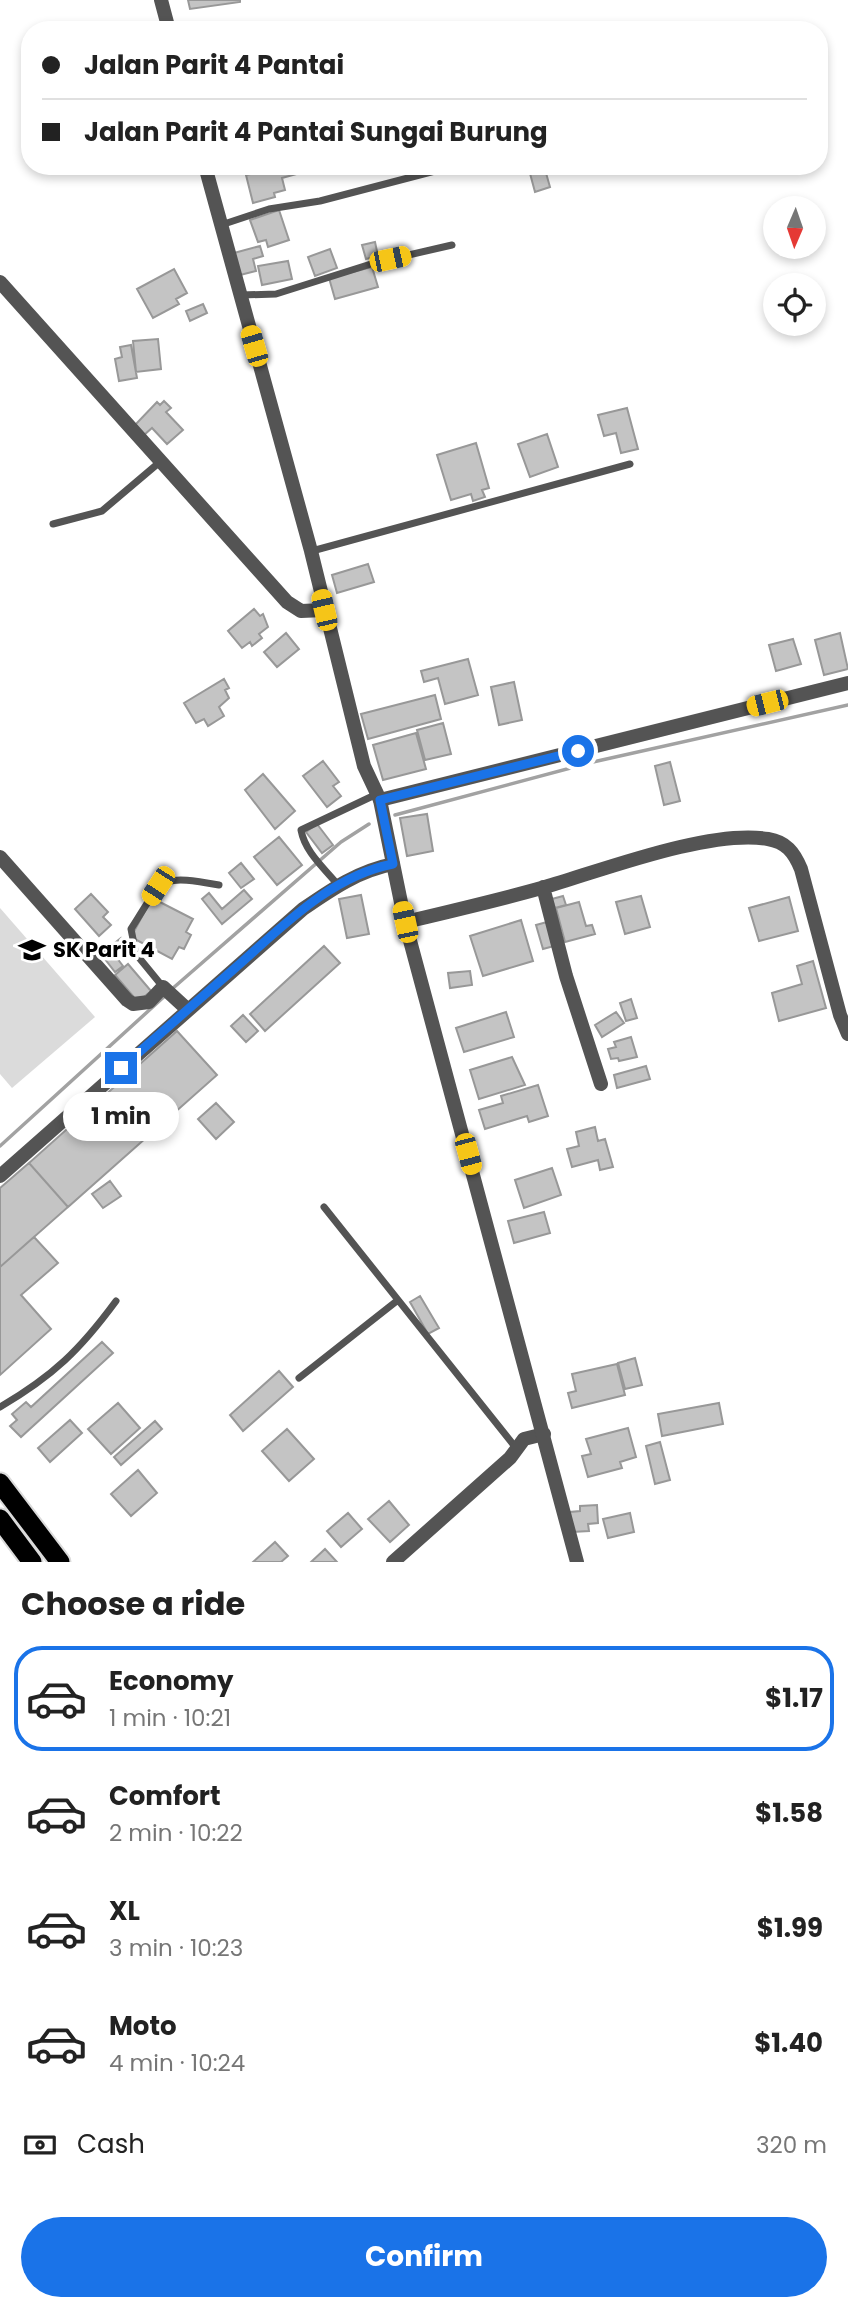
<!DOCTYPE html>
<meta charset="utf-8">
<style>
body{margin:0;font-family:Poppins,sans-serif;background:#f6f6f6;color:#222;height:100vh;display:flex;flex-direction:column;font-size:26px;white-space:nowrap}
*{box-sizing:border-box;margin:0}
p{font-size:23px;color:#767676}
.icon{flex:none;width:38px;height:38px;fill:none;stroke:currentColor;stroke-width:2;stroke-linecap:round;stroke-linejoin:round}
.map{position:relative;height:1562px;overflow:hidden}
.drawer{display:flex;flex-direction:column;background:#fff;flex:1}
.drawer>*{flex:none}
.top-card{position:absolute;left:21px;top:21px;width:807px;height:154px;border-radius:28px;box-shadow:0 4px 10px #0003;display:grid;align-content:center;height:154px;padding:0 21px;background:#fff}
.needle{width:46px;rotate:182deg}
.buttons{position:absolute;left:763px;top:196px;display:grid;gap:14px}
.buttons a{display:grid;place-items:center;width:63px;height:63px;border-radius:50%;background:#fff;box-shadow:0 4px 10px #0003;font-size:35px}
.end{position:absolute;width:32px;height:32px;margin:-16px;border:9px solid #1a73e8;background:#fff;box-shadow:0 0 0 4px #fff}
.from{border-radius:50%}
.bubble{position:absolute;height:49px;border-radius:24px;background:#fff;box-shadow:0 4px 10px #0003;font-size:23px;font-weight:700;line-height:49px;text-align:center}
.car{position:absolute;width:21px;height:42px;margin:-21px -10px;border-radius:9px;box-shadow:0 0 5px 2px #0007;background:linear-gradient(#f5c518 24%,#345 0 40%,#f5c518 0 76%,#345 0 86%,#f5c518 0)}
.top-card b{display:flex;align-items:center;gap:24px;height:66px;font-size:26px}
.top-card b+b{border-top:2px solid #e0e0e0}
.top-card i{width:18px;height:18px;background:#222}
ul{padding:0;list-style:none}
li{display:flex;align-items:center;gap:21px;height:105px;margin:0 14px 10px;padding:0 7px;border:4px solid transparent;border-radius:28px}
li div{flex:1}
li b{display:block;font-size:26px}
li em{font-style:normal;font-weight:700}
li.on{border-color:#1a73e8}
li>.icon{width:63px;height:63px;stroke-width:1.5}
h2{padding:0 21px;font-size:32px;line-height:84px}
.pay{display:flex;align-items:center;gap:18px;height:77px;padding:0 21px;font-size:26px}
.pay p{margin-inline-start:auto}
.cta{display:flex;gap:14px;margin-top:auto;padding:14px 21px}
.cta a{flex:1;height:80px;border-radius:42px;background:#1a73e8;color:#fff;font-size:28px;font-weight:700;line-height:80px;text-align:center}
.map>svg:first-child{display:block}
</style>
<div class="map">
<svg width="848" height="1562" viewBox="0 0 848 1562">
<rect width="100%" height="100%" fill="#fff"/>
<!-- pitch -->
<path fill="#dbdbdb" d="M0,908L95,1017L12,1088L0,1074Z"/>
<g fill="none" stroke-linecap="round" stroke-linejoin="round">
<!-- stream -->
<path stroke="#a2a2a2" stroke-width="3.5" d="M395,815L593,762L848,705
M172,989L341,842L369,824
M0,1146L167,994"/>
</g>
<!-- building -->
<path fill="#c4c4c4" stroke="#989898" stroke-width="2" d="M188,0H240V2L190,9Z
M263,166H298L300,173L282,178L285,190L274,193L275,197L253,203L246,175L264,171Z
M528,166H544L550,187L535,192Z
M279,210L289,240L268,247L266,240L258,242L250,220Z
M375,242L378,256L366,259L362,245Z
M260,246L263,256L253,259L256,271L240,275L234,253Z
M330,249L337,268L315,276L308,257Z
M288,261L292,279L262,285L258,266Z
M372,267L378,287L335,299L329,278Z
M174,269L187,293L176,299L179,304L153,318L137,289Z
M203,304L207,313L190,321L186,311Z
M158,339L161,369L136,372L133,341Z
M131,345L137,378L119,381L115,359L122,357L120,347Z
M164,401L171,408L166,412L183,430L167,444L152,428L144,435L135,425L157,402L160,405Z
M627,408L638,449L621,453L616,433L604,436L598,415Z
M547,434L558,467L530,477L518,444Z
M476,443L489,488L482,490L485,497L473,501L471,494L451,500L437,455Z
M368,564L374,582L337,593L332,575Z
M254,609L260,616L263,614L268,627L259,634L262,638L252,646L250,642L242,648L228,631Z
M286,633L299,649L277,667L264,652Z
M840,633L848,669L824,675L815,640Z
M793,639L801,664L776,671L769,645Z
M468,659L478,695L445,704L438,678L424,682L421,671Z
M224,679L229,688L225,690L229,698L219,707L224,716L208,726L204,719L196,723L184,703Z
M514,682L522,720L499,725L491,687Z
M435,695L441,719L368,739L361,714Z
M443,723L451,754L425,760L417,730Z
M416,733L426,769L383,780L373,745Z
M323,761L339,782L333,786L341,796L327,807L303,776Z
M670,762L680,801L664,805L655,766Z
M263,774L295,811L275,829L245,790Z
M427,814L433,851L407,856L400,818Z
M317,824L333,845L322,853L306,832Z
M279,837L302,865L277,885L254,857Z
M241,863L254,879L241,888L229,873Z
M244,890L252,899L222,924L202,899L209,893L222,909Z
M91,894L108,912L103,917L111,925L99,936L75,909Z
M361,895L369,934L347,938L339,899Z
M563,896L566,905L555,908L552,899Z
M641,896L650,927L625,934L616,902Z
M789,897L798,931L759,941L749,908Z
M152,898L193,919L186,932L191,935L184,949L179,947L172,959L131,937Z
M579,902L586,926L592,925L595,934L565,942L556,908Z
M521,920L533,961L483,976L470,936Z
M547,922L554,946L543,949L536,925Z
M121,938L125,944L113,953L123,966L115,972L101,954Z
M324,946L340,963L265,1031L250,1014Z
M813,961L826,1008L779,1021L772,993L802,984L797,966Z
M128,964L151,991L138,1002L115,975Z
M470,971L472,985L450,988L448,973Z
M631,999L637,1018L626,1021L620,1003Z
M506,1012L514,1037L464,1052L456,1028Z
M616,1012L624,1023L602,1037L595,1025Z
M243,1015L258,1031L246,1042L231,1026Z
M177,1031L217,1075L68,1207L29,1163Z
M631,1037L637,1057L619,1061L618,1058L611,1059L608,1049L616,1047L614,1042Z
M512,1057L525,1085L479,1099L470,1070Z
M646,1066L650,1079L617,1088L614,1075Z
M538,1085L548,1116L529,1122L527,1116L485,1129L479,1110L503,1103L501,1096Z
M216,1103L234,1122L216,1139L198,1119Z
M595,1127L598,1141L605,1139L613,1167L600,1170L598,1160L572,1167L567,1149L579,1146L576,1132Z
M29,1163L68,1207L0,1267V1188Z
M552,1168L561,1195L524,1208L515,1180Z
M110,1181L121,1196L103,1208L92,1194Z
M544,1212L550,1233L514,1243L508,1221Z
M34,1237L58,1263L21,1295L51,1329L0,1375V1267Z
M420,1296L439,1328L428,1334L410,1302Z
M102,1342L113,1353L21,1437L10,1426L17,1420L12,1414L26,1402L31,1407Z
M635,1358L642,1385L625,1389L618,1363Z
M617,1364L625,1395L572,1408L568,1393L576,1391L572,1374Z
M279,1371L293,1387L243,1431L230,1415Z
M118,1403L140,1428L111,1454L88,1429Z
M719,1403L723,1424L662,1436L658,1414Z
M70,1420L82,1433L50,1462L38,1448Z
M155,1421L162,1429L121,1465L114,1457Z
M628,1428L636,1457L620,1462L622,1468L588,1477L582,1456L591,1454L586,1439Z
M287,1429L314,1459L289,1481L262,1451Z
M660,1442L670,1480L655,1484L646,1446Z
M138,1470L157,1493L131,1516L111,1494Z
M389,1501L409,1525L390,1542L368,1519Z
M597,1505L598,1523L588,1524L589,1531L572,1532L570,1512L580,1511V1506Z
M348,1513L362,1529L341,1547L327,1531Z
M630,1513L634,1532L608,1538L603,1519Z
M275,1542L288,1556L281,1562H253Z
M325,1549L337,1562H311Z"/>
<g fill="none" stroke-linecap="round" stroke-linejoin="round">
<defs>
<path id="trunk" d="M0,1483L60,1562
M0,1519L32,1562"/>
</defs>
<!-- trunk casing -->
<use href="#trunk" stroke="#dbdbdb" stroke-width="23"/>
<!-- service -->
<path stroke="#545454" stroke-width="7" d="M221,225L269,209L320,201L454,166
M241,295L276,294L374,263L452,245
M53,524L102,511L161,461
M312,551L630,464
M338,885C324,868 305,852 301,830L377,794
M163,987L136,954L131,929C164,878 156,874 219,885
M324,1207L516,1448
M299,1378L398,1300
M0,1407C53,1376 80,1350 116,1301"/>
<!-- minor -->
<path stroke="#545454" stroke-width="14" d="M0,282L287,602L301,611L324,610
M380,800L848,683
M0,857L127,1000L133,1004L149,1002L163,987L188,1010
M543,887L566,976L601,1084
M405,922C452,911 499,900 545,887C603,870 710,829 768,839C786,842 794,852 801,869L840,1015L848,1034
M0,1176L303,909C332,889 358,871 393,864
M393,1562L510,1458L524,1439L544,1434"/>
<!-- tertiary -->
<path stroke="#545454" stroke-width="14" d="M161,0L169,30
M205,166L311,551L364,766L380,800L405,922L577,1562"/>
<!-- trunk -->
<use href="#trunk" stroke="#000" stroke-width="19"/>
</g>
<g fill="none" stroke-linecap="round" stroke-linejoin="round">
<!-- route -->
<path stroke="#1a73e8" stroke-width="9" d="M121,1068C159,1035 196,1002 234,969C281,928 330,876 393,864L380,800L578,751"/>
</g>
<!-- icons -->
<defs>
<symbol id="school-bare" viewBox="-9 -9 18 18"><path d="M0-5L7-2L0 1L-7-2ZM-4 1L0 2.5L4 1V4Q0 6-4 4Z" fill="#000" stroke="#fff" stroke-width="2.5" paint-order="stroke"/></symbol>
</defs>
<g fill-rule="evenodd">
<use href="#school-bare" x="13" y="931" width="38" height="38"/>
</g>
<g text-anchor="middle" stroke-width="7" stroke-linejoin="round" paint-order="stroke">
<!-- poi labels -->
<g font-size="21" font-weight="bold" fill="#000" stroke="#fff" text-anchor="start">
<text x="53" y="957">SK Parit 4</text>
</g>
</g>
</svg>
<div class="buttons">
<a><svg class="needle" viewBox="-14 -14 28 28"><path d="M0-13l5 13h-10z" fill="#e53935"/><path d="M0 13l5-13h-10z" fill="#767676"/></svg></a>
<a><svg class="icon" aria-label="locate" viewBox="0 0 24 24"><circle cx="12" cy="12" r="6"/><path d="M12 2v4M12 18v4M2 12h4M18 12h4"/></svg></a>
</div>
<i class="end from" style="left:578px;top:751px"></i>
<i class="end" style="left:121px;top:1068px"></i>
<div class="bubble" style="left:63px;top:1092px;width:116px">1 min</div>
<i class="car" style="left:390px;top:259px;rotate:78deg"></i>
<i class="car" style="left:254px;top:346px;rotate:344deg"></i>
<i class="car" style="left:324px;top:610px;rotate:347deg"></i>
<i class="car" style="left:767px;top:703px;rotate:256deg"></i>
<i class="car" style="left:158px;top:886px;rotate:213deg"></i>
<i class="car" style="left:405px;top:922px;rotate:348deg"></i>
<i class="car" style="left:468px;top:1154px;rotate:165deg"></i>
<div class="top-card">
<b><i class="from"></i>Jalan Parit 4 Pantai</b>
<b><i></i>Jalan Parit 4 Pantai Sungai Burung</b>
</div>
</div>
<section class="drawer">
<h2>Choose a ride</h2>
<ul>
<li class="on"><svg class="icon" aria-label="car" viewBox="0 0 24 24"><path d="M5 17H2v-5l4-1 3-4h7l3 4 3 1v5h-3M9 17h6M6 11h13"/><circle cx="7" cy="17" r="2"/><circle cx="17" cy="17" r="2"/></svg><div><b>Economy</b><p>1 min · 10:21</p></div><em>$1.17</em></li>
<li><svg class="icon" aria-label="car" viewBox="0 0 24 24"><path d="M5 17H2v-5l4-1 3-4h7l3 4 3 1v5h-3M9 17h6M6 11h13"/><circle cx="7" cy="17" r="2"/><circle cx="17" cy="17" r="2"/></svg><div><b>Comfort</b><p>2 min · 10:22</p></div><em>$1.58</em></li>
<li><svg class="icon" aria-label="car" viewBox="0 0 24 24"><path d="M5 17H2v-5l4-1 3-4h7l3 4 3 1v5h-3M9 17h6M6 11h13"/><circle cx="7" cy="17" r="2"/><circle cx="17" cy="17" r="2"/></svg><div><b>XL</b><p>3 min · 10:23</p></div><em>$1.99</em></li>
<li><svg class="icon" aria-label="car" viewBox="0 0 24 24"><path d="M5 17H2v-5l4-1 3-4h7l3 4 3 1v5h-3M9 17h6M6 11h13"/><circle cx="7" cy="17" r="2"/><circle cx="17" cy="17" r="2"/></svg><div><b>Moto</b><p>4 min · 10:24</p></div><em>$1.40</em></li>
</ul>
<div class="pay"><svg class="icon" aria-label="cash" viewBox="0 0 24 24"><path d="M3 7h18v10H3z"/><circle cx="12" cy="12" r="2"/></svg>Cash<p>320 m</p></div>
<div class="cta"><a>Confirm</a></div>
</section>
